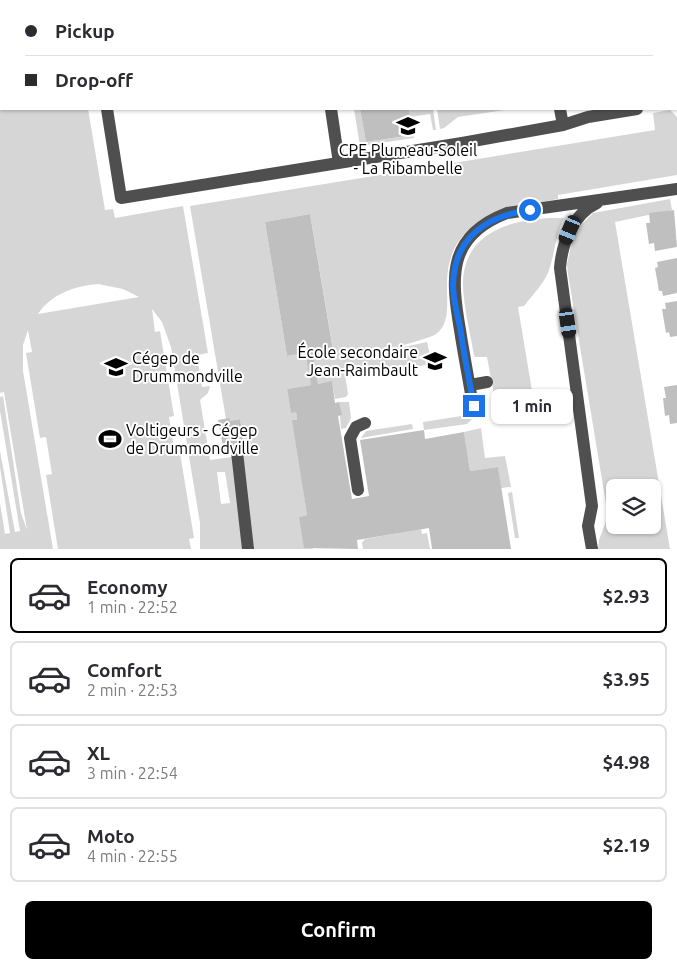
<!DOCTYPE html>
<meta charset="utf-8">
<style>
body{margin:0;font-family:Ubuntu,sans-serif;background:#f2f2f3;color:#2b2b33;height:100vh;display:flex;flex-direction:column;font-size:19px;white-space:nowrap}
*{box-sizing:border-box;margin:0}
p{font-size:16px;color:#7c7c81}
.icon{flex:none;width:28px;height:28px;fill:none;stroke:currentColor;stroke-width:2;stroke-linecap:round;stroke-linejoin:round}
.map{position:relative;height:549px;overflow:hidden}
.side{display:flex;flex-direction:column;background:#fff;flex:1}
.side>*{flex:none}
.top-card{position:absolute;left:0px;top:0px;width:678px;height:110px;box-shadow:0 1px 4px #0004;display:grid;align-content:center;height:110px;padding:0 25px;background:#fff}
.fabs{position:absolute;left:606px;top:479px;display:grid;gap:10px}
.fabs a{display:grid;place-items:center;width:55px;height:55px;border-radius:8px;background:#fff;box-shadow:0 1px 4px #0004;font-size:25px}
.end{position:absolute;width:22px;height:22px;margin:-11px;border:6px solid #1a73e8;background:#fff;box-shadow:0 0 0 2px #fff}
.from{border-radius:50%}
.bubble{position:absolute;height:35px;border-radius:8px;background:#fff;box-shadow:0 1px 4px #0004;font-size:16px;font-weight:600;line-height:35px;text-align:center}
.car{position:absolute;width:15px;height:30px;margin:-15px -8px;border-radius:6px;box-shadow:0 0 4px 1px #0007;background:linear-gradient(#222 24%,#8ab4d8 0 40%,#222 0 76%,#8ab4d8 0 86%,#222 0)}
.top-card b{display:flex;align-items:center;gap:18px;height:48px;font-size:19px}
.top-card b+b{border-top:1px solid #e1e1e2}
.top-card i{width:12px;height:12px;background:#2b2b33}
ul{padding:9px 0 0;list-style:none}
li{display:flex;align-items:center;gap:15px;height:75px;margin:0 10px 8px;padding:0 15px;border:2px solid #e1e1e2;border-radius:8px}
li div{flex:1}
li b{display:block;font-size:19px}
li em{font-style:normal;font-weight:600}
li.selected{border-color:#000}
li>.icon{width:45px;height:45px;stroke-width:1.5}
.cta{display:flex;gap:10px;margin-top:auto;padding:10px 25px}
.cta a{flex:1;height:58px;border-radius:8px;background:#000;color:#fff;font-size:20px;font-weight:600;line-height:58px;text-align:center}
.map>svg:first-child{display:block}
</style>
<div class="map">
<svg width="677" height="549" viewBox="0 0 677 549">
<rect width="100%" height="100%" fill="#fff"/>
<!-- green -->
<path fill="#d6d6d6" fill-rule="evenodd" d="M0,0H88L1,1V109H88L105,210L113,209L115,218L183,206L208,353L197,355L202,387L210,386L208,393L200,400L210,460L232,457L245,549H200V523L171,347L162,322L152,309L155,332L160,331L174,416L169,417L175,454L180,453L194,538L189,539L191,549H58L46,475L52,474L46,437L40,438L26,353L32,352L28,330L23,345V371L53,549H0V503L5,534L10,533L0,467V451L15,532L20,531L0,411V397L3,396L21,513L27,530L4,392L0,393ZM98,284L123,289L139,297L38,314C51,294 75,286 98,284ZM217,472H225L230,503L221,504Z
M354,109H360L366,142L413,135L414,138L360,146Z
M409,109H433L436,130H433L430,114L410,117Z
M437,109H511L458,117L444,128L440,129Z
M670,110L677,117V175L558,195V199C504,208 445,218 447,288C447,303 450,324 436,334C433,337 393,348 385,351L427,342L432,364L351,377L349,367L344,368L348,394L346,397L335,399L332,382L318,384L313,353L333,349L310,214L265,222L287,356L305,353L311,385L287,389L291,412H296L297,420H293L307,515L299,517L313,549H253L240,455L246,454L240,419L230,421L226,419L190,206L655,130L653,113Z
M670,199L672,210L615,222L670,549H598L599,540L608,516L568,274L567,264L572,242L577,229L593,213ZM615,488H652V525H615Z
M564,218C556,234 555,250 550,267C546,282 533,294 524,306L518,307L534,403L497,410L487,357H475L474,355C470,332 464,309 463,286C462,228 519,217 564,218Z
M339,402H349L351,418L346,428L341,429Z
M468,415H472L473,418L467,424L424,430L423,422Z
M412,424L413,429L361,438L366,431Z
M481,428L485,458L505,456L511,487L501,488L498,467L470,471L464,432Z
M512,492L519,538H515L508,493Z
M421,529L422,534L427,533L430,549H363L362,543L365,539Z"/>
<!-- building -->
<path fill="#bfbfbf" d="M360,109H409L413,135L366,142Z
M674,210L677,247L655,251L654,243L649,244L646,223H650L649,213Z
M310,214L333,350L313,353L318,384L332,381L335,403L339,402L342,415L338,416L352,499L369,496L360,440L424,430L425,439L464,432L470,471L498,467L511,549H432L429,528L357,540L358,549L304,548L299,517L307,515L292,420H297L296,412L291,413L287,389L311,385L305,353L287,356L265,222Z
M677,258V293L663,296L662,291H659L655,268L658,267L657,262Z
M677,301V336L670,337L669,332L666,333L662,309H666L665,303Z
M677,385V423L670,424L669,415L665,416L663,398H666L664,387Z
M229,418L230,421L240,419L245,447L224,451L218,420Z"/>
<g fill="none" stroke-linecap="round" stroke-linejoin="round">
<!-- minor -->
<path stroke="#4f4f4f" stroke-width="12" d="M315,0V1
M120,1L127,0
M676,7L677,12
M676,102H677
M107,109L121,198L462,143L563,125L588,117L637,109
M331,109L339,163
M560,109L563,125
M470,385L487,382
M473,406C469,381 464,356 460,330C451,277 447,236 507,213L677,189
M237,452L248,549
M358,490L350,438L356,427L365,423
M592,549L588,526L592,506L560,268C562,243 573,214 597,203"/>
</g>
<g fill="none" stroke-linecap="round" stroke-linejoin="round">
<!-- route -->
<path stroke="#1a73e8" stroke-width="6" d="M474,406C469,380 464,353 460,327C457,313 453,299 453,285C454,237 487,216 530,210"/>
</g>
<!-- icons -->
<defs>
<symbol id="school-bare" viewBox="-9 -9 18 18"><path d="M0-5L7-2L0 1L-7-2ZM-4 1L0 2.5L4 1V4Q0 6-4 4Z" fill="#000" stroke="#fff" stroke-width="2.5" paint-order="stroke"/></symbol>
<symbol id="university-bare" viewBox="-9 -9 18 18"><path d="M0-5L7-2L0 1L-7-2ZM-4 1L0 2.5L4 1V4Q0 6-4 4Z" fill="#000" stroke="#fff" stroke-width="2.5" paint-order="stroke"/></symbol>
<symbol id="stadium-bare" viewBox="-9 -9 18 18"><path d="M0-5a6.5 5 0 1 0 0 10a6.5 5 0 1 0 0-10ZM-3.5-1.8h7v3.6h-7Z" fill="#000" stroke="#fff" stroke-width="2.5" paint-order="stroke"/></symbol>
</defs>
<g fill-rule="evenodd">
<use href="#school-bare" x="392" y="110" width="32" height="32"/>
<use href="#school-bare" x="419" y="345" width="32" height="32"/>
<use href="#university-bare" x="100" y="351" width="32" height="32"/>
<use href="#stadium-bare" x="94" y="423" width="32" height="32"/>
</g>
<g text-anchor="middle" stroke-width="4" stroke-linejoin="round" paint-order="stroke">
<!-- poi labels -->
<g font-size="16" fill="#000" stroke="#fff" text-anchor="start">
<text x="408" y="156" text-anchor="middle">CPE Plumeau-Soleil<tspan x="408" dy="18">- La Ribambelle</tspan></text>
<text x="418" y="358" text-anchor="end">École secondaire<tspan x="418" dy="18">Jean-Raimbault</tspan></text>
<text x="132" y="364">Cégep de<tspan x="132" dy="18">Drummondville</tspan></text>
<text x="126" y="436">Voltigeurs - Cégep<tspan x="126" dy="18">de Drummondville</tspan></text>
</g>
</g>
</svg>
<div class="fabs">
<a><svg class="icon" aria-label="layers" viewBox="0 0 24 24"><path d="M12 4l9 5-9 5-9-5zM3 14l9 5 9-5"/></svg></a>
</div>
<i class="end from" style="left:530px;top:210px"></i>
<i class="end" style="left:474px;top:406px"></i>
<div class="bubble" style="left:491px;top:389px;width:82px">1 min</div>
<i class="car" style="left:570px;top:230px;rotate:203deg"></i>
<i class="car" style="left:568px;top:323px;rotate:172deg"></i>
<div class="top-card">
<b><i class="from"></i>Pickup</b>
<b><i></i>Drop-off</b>
</div>
</div>
<section class="side">
<ul>
<li class="selected"><svg class="icon" aria-label="car" viewBox="0 0 24 24"><path d="M5 17H2v-5l4-1 3-4h7l3 4 3 1v5h-3M9 17h6M6 11h13"/><circle cx="7" cy="17" r="2"/><circle cx="17" cy="17" r="2"/></svg><div><b>Economy</b><p>1 min · 22:52</p></div><em>$2.93</em></li>
<li><svg class="icon" aria-label="car" viewBox="0 0 24 24"><path d="M5 17H2v-5l4-1 3-4h7l3 4 3 1v5h-3M9 17h6M6 11h13"/><circle cx="7" cy="17" r="2"/><circle cx="17" cy="17" r="2"/></svg><div><b>Comfort</b><p>2 min · 22:53</p></div><em>$3.95</em></li>
<li><svg class="icon" aria-label="car" viewBox="0 0 24 24"><path d="M5 17H2v-5l4-1 3-4h7l3 4 3 1v5h-3M9 17h6M6 11h13"/><circle cx="7" cy="17" r="2"/><circle cx="17" cy="17" r="2"/></svg><div><b>XL</b><p>3 min · 22:54</p></div><em>$4.98</em></li>
<li><svg class="icon" aria-label="car" viewBox="0 0 24 24"><path d="M5 17H2v-5l4-1 3-4h7l3 4 3 1v5h-3M9 17h6M6 11h13"/><circle cx="7" cy="17" r="2"/><circle cx="17" cy="17" r="2"/></svg><div><b>Moto</b><p>4 min · 22:55</p></div><em>$2.19</em></li>
</ul>
<div class="cta"><a>Confirm</a></div>
</section>
